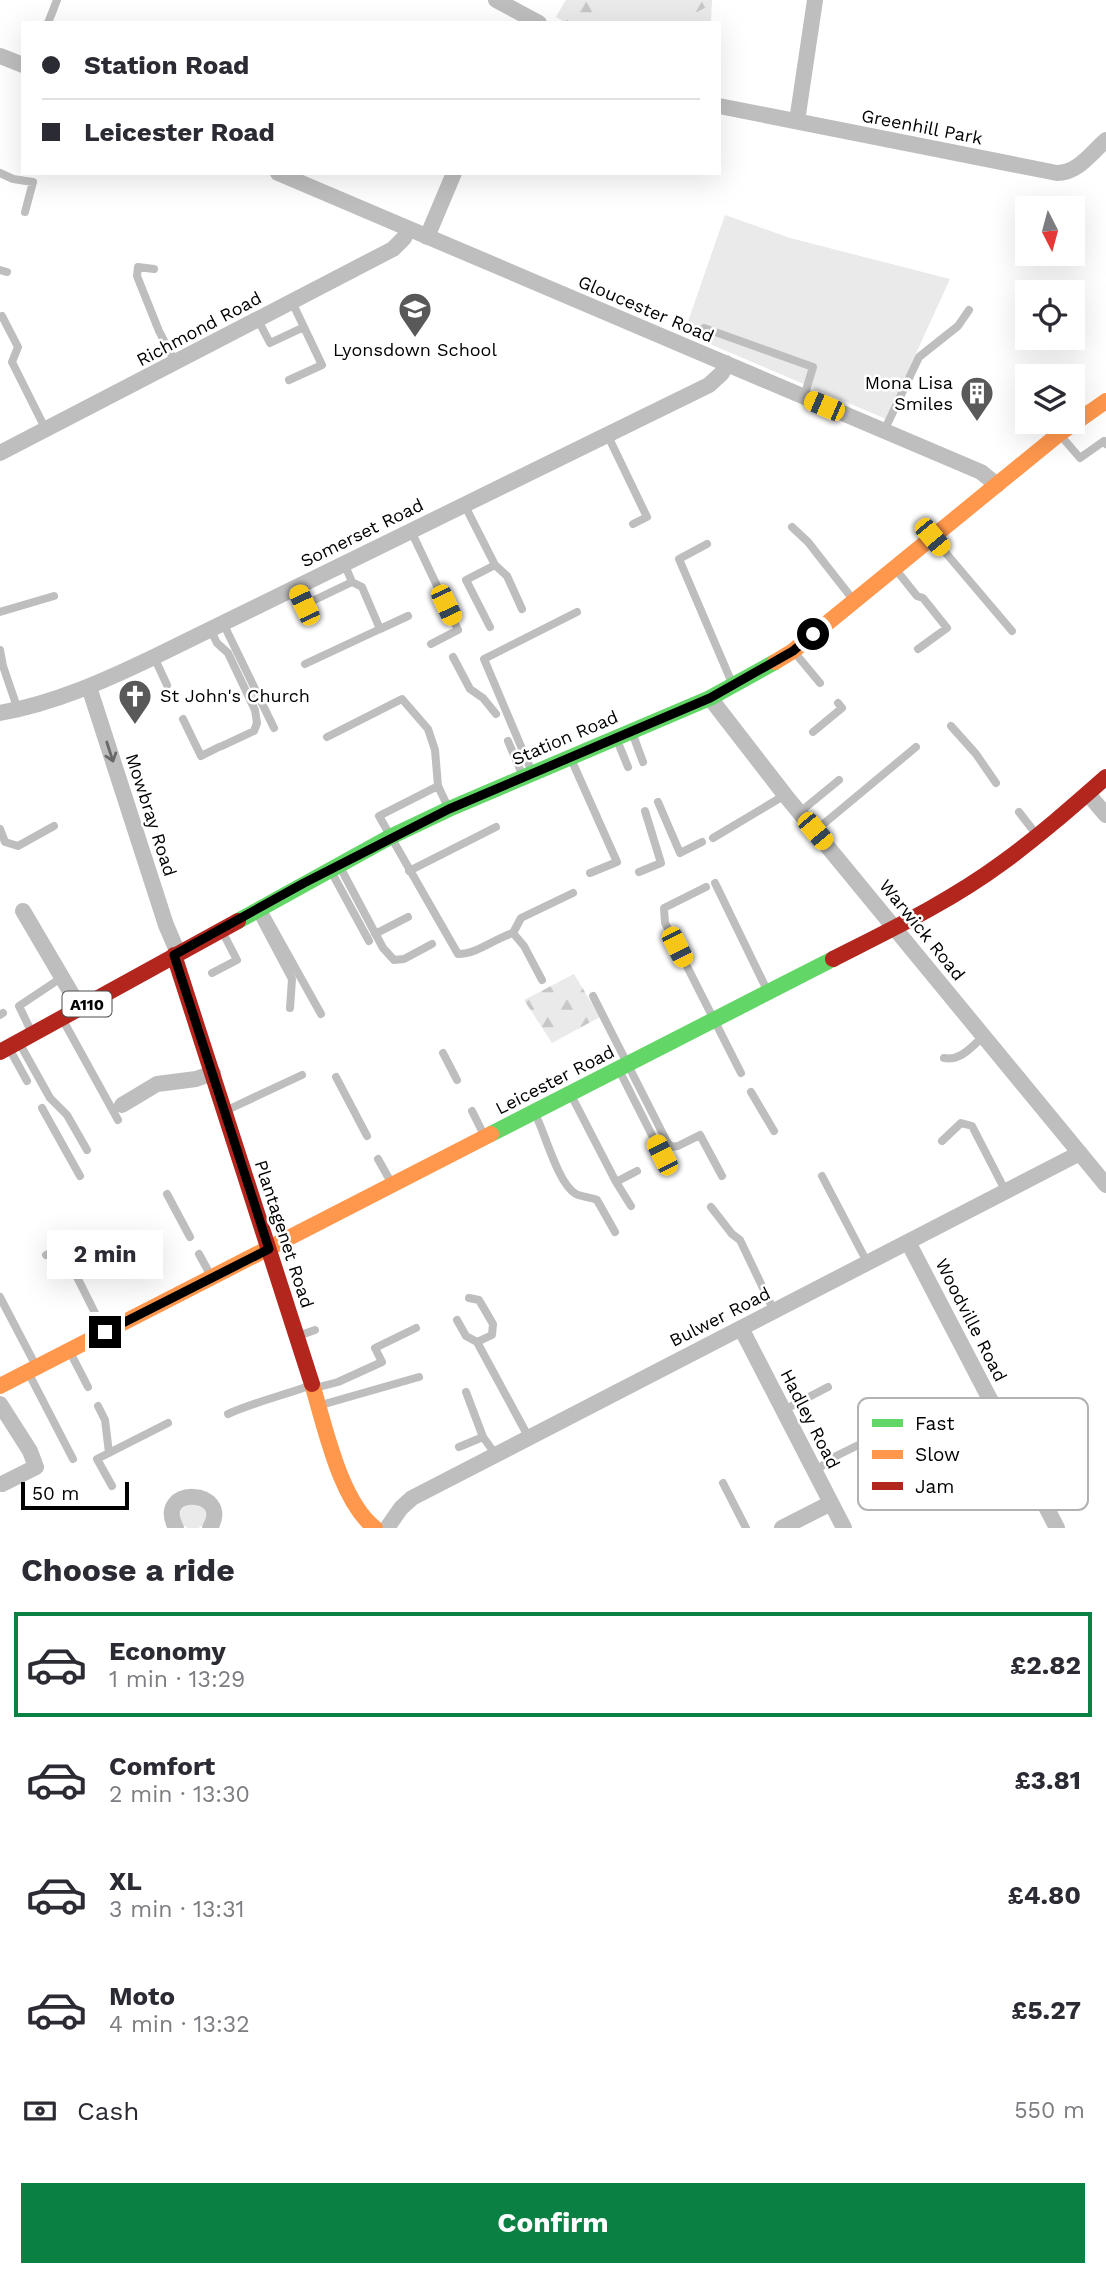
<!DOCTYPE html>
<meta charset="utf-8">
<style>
body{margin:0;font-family:"Work Sans",sans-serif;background:#f2f2f3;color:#2b2b33;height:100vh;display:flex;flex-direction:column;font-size:26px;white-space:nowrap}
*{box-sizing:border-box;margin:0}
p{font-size:23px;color:#7c7c81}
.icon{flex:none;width:38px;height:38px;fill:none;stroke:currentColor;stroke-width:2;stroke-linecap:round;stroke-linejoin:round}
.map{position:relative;height:1528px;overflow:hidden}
.side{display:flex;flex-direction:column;background:#fff;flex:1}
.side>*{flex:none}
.hud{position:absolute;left:21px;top:21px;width:700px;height:154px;border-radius:0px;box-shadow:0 7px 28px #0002;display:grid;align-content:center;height:154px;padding:0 21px;background:#fff}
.needle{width:46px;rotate:174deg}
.controls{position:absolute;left:1015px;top:196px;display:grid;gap:14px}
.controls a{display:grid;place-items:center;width:70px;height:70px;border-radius:0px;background:#fff;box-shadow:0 7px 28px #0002;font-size:35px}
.scale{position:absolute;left:21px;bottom:18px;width:108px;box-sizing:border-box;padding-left:7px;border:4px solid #000;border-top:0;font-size:19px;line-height:24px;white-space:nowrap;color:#000;-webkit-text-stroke:5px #fff;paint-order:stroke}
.end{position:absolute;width:32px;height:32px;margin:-16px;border:9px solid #000;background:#fff;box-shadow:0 0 0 4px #fff}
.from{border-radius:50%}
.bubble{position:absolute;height:49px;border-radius:0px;background:#fff;box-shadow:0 7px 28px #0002;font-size:23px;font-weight:700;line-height:49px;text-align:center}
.car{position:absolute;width:21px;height:42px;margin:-21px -10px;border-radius:9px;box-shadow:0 0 5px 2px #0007;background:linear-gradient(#f5c518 24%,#345 0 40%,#f5c518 0 76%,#345 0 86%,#f5c518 0)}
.hud b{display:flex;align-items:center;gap:24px;height:66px;font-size:26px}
.hud b+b{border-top:2px solid #e1e1e2}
.hud i{width:18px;height:18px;background:#2b2b33}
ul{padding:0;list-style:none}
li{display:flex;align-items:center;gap:21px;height:105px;margin:0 14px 10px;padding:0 7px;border:4px solid transparent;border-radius:0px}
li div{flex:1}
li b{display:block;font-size:26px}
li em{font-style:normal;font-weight:700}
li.selected{border-color:#0b8043}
li>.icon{width:63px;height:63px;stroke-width:1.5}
h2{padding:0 21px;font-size:32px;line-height:84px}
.pay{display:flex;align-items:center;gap:18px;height:77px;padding:0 21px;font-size:26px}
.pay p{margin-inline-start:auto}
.action{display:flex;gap:14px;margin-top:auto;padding:14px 21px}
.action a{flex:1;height:80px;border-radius:0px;background:#0b8043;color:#fff;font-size:28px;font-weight:700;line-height:80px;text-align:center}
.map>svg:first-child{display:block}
</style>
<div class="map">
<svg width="1106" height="1528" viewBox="0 0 1106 1528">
<defs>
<pattern id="forest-firs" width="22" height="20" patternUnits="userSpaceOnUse" patternTransform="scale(1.75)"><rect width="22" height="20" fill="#eaeaea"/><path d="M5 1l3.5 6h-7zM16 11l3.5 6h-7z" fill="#c7c7c7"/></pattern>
</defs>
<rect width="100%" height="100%" fill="#fff"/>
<!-- green -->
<path fill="#eaeaea" d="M566,0H712L711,23H567L556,17Z
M725,215L790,238L950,279L886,419L684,333Z
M180 1516a13 13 0 1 1 26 0a13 13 0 1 1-26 0Z"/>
<!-- forest -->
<path fill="url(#forest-firs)" d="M566,0H596V13L602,23H567L556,17Z
M680,0H712V4L697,12L689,11Z
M574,974L600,1017L552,1043L524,1000Z"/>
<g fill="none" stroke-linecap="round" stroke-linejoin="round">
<!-- lane -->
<path stroke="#bebebe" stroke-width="8" d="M48,23L57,0
M0,173L13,179L33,182L25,212
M154,269L138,267L137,276L159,331L175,362
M0,270L7,272
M2,316L18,347L12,362L46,430
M258,320L270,343L304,327
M704,328L813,367L804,397
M289,380L322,365L292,302
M884,431L919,357L958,326L969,310
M607,434L647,517L633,524
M1061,436L1080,458L1104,441L1106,444
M464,504L495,565L507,576L522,609
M792,527L808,542L851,597
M411,531L458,630L431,644
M934,539L1012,631
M707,544L679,559L732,683
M344,563L352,582L362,587L380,629L408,616
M897,571L917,596L923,598L947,628L918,649
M295,587L304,605L352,582
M0,612L54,596
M223,623L274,728
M490,627L466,580L495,565
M210,629L217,643L228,653L255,710L257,723L254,731L222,746
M0,650L3,666L18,710
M795,653L820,683
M154,657L167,685
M453,657L470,689L483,698L496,714
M305,664L380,629
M183,719L201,756L219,747
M951,726L976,754L996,783
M813,732L842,708L838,703
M633,735L643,762
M327,737L402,699L428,729L435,750L438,786L447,805
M617,740L628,767
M508,741L522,774
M571,759L617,862L590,873
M531,770L484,659L577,612
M438,786L379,816L458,954C477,954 494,939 513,933L524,946L542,980
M658,802L680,853L702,842
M800,812L839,780
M1019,812L1036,834
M0,829L5,842L18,846L54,826
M815,831L916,747
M713,838L785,795
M340,867L383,948L394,960L404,959L432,944
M409,871L496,827
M639,872L661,863L645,811
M332,873L369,941
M715,883L767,990
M706,887L664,908L665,923L741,1073
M263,910L321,1014
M258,915L292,979L290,1008
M513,933L521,918L573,893
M375,934L408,917
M212,973L237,960L224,935
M593,996L666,1140L671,1147L678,1146L700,1135L722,1176
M0,1015L3,1013
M64,1022L118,1120
M31,1031L19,1006L61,978
M21,1046L50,1098L67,1115L87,1150
M10,1050L27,1081
M443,1053L457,1080
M944,1058C961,1061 971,1047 984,1036
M619,1070L662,1155
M336,1077L367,1136
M751,1092L774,1131
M571,1095L616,1182L631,1206
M42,1108L80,1176
M225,1111L302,1075
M472,1111L485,1137
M536,1116C545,1133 558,1184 576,1194C582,1197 590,1197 597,1200L615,1232
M942,1141L961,1123L972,1126L1006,1192
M378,1159L392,1184
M822,1176L867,1262
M616,1182L637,1171
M167,1194L190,1237
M711,1207L732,1234L740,1240L774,1311
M199,1254L211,1276
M46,1255L62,1247L103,1329
M0,1297L36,1366
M469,1298L479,1300L493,1324L492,1335L477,1342L529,1438
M457,1320L466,1336L477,1342
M298,1336L315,1330
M70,1352L88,1387
M29,1374L73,1459
M315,1388L338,1382L382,1362L375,1348L416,1328
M466,1392L483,1437L496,1455
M321,1405L419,1377
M98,1406L105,1420L109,1453
M784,1410L828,1387
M228,1414C255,1402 281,1396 309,1386
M459,1447L483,1437
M815,1471L836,1456L885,1432L897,1456
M723,1483L746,1528
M112,1486L97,1459L168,1423"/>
<!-- street -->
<path stroke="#bebebe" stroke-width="16" d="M496,0L539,23
M0,56L23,65
M719,106L1057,173C1078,173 1091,153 1106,140
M797,121L815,0
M278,173L981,472L997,485
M427,237L454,173
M0,453L393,249L404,238L408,229
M89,687L166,925L178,953
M710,698L785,795L1106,1185
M0,713C55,703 104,681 154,657L709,385L722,373L726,363
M1088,794L1106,815
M23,911L80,1008
M122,1105L157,1084L196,1079L213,1073
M908,1242L1057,1528
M741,1328L844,1528
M0,1404L30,1451L36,1467L2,1484
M176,1528C153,1485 233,1488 210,1528
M387,1528L401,1508L412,1498L1080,1153
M782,1528L831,1503"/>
<!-- fast -->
<path stroke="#63d668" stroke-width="16" d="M238,921L390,837L449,809L710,698L775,662
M491,1134L833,959"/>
<!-- slow -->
<path stroke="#ff974d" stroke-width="16" d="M775,662L793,651L1059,434L1106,401
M312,1384C325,1426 340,1501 375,1528
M0,1386L491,1134"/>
<!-- jam -->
<path stroke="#b3261e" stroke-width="16" d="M174,955L312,1384
M833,959C890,930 949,902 1002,863C1038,837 1072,807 1106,777
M0,1052L238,921"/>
</g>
<!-- one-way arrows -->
<defs><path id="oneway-shaft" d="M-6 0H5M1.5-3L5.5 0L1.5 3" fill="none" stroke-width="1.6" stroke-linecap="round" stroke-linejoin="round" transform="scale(1.75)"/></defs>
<use stroke="#686868" href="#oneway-shaft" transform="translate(110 752) rotate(72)"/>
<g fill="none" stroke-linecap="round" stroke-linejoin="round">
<!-- route -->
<path stroke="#000" stroke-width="9" d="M105,1332L269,1249L174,955L304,883L449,809L710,698L793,651L813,634"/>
</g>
<!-- icons -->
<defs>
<symbol id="school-pin" viewBox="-11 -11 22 30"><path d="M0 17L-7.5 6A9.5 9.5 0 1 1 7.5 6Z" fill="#595959" stroke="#fff"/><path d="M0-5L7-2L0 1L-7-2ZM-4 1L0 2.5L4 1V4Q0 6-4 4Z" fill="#fff"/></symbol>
<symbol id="building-pin" viewBox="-11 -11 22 30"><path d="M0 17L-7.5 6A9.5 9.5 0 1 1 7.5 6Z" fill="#595959" stroke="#fff"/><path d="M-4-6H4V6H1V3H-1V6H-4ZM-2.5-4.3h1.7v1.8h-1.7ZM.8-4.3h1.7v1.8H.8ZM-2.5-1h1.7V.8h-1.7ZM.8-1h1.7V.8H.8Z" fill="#fff"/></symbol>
<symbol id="church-pin" viewBox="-11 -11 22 30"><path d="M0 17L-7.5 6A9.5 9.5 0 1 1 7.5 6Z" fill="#595959" stroke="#fff"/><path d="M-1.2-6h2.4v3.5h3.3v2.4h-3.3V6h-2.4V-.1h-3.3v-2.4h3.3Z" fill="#fff"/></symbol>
</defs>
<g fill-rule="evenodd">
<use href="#school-pin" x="396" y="290" width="38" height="52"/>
<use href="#building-pin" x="958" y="374" width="38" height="52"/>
<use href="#church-pin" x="116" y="677" width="38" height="52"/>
</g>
<g text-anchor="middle" stroke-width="5" stroke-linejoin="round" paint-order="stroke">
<!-- shield labels -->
<rect fill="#fff" stroke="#4c4c4c" stroke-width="2" x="62.5" y="991.5" width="49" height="25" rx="5"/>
<g font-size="16" font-weight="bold" fill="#000">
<text x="87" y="1010">A110</text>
</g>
<!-- street labels -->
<g font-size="18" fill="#000" stroke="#fff">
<text transform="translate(922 127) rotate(11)" y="6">Greenhill Park</text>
<text transform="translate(646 309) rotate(23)" y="6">Gloucester Road</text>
<text transform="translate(199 329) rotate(-28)" y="6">Richmond Road</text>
<text transform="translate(362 533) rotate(-26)" y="6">Somerset Road</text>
<text transform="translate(565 738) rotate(-23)" y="6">Station Road</text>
<text transform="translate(151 815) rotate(72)" y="6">Mowbray Road</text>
<text transform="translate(922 930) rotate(51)" y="6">Warwick Road</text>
<text transform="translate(555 1080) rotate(-27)" y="6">Leicester Road</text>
<text transform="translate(284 1234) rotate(72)" y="6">Plantagenet Road</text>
<text transform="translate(720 1317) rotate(-27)" y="6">Bulwer Road</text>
<text transform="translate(971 1320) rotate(63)" y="6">Woodville Road</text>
<text transform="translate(810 1419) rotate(63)" y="6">Hadley Road</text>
</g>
<!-- poi labels -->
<g font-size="18" fill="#000" stroke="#fff">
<text x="415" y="356">Lyonsdown School</text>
<text x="953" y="389" text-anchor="end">Mona Lisa<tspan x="953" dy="21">Smiles</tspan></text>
<text x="160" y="702" text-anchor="start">St John's Church</text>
</g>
</g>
<!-- legend -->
<rect x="858" y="1398" width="230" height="112" rx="10" fill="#fff" stroke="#b2b2b2" stroke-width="2"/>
<rect x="872" y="1419" width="31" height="8" fill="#63d668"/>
<rect x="872" y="1450" width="31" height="9" fill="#ff974d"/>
<rect x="872" y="1482" width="31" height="8" fill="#b3261e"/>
<g font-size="19" fill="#000">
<text x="915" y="1430">Fast</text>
<text x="915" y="1461">Slow</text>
<text x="915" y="1493">Jam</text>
</g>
</svg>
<div class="controls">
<a><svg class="needle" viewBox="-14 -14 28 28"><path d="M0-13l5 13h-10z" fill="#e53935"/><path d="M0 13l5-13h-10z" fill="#7c7c81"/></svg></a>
<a><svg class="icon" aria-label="locate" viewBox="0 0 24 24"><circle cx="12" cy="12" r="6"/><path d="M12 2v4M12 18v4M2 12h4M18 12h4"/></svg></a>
<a><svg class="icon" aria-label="layers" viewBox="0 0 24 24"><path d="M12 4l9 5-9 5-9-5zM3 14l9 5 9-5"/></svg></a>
</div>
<div class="scale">50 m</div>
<i class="end from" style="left:813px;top:634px"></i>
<i class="end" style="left:105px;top:1332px"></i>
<div class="bubble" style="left:47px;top:1230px;width:116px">2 min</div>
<i class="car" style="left:824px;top:406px;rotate:293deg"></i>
<i class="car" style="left:932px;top:537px;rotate:140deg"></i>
<i class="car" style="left:304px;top:605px;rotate:335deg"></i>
<i class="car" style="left:446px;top:605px;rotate:155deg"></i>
<i class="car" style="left:815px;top:831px;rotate:140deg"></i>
<i class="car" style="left:677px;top:947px;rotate:153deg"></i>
<i class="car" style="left:662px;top:1155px;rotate:333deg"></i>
<div class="hud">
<b><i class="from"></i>Station Road</b>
<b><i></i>Leicester Road</b>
</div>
</div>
<section class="side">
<h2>Choose a ride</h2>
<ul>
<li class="selected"><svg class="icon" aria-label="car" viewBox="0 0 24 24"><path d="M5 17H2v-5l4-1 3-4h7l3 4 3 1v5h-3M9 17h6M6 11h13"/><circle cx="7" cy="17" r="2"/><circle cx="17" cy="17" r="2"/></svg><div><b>Economy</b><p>1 min · 13:29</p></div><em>£2.82</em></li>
<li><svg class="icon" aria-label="car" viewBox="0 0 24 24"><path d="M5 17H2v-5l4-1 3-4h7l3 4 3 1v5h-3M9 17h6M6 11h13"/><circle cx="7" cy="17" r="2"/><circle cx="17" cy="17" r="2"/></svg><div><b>Comfort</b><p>2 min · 13:30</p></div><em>£3.81</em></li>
<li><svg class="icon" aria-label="car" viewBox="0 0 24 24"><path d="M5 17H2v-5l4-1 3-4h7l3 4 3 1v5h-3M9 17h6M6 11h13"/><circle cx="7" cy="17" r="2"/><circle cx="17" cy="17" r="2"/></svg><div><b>XL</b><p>3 min · 13:31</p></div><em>£4.80</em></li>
<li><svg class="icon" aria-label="car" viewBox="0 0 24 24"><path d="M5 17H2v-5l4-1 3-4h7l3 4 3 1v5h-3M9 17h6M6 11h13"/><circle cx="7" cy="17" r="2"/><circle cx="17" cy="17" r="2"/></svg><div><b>Moto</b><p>4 min · 13:32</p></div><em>£5.27</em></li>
</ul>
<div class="pay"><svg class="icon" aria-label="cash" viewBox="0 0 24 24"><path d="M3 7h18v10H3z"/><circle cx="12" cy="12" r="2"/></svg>Cash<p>550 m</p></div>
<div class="action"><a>Confirm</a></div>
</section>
